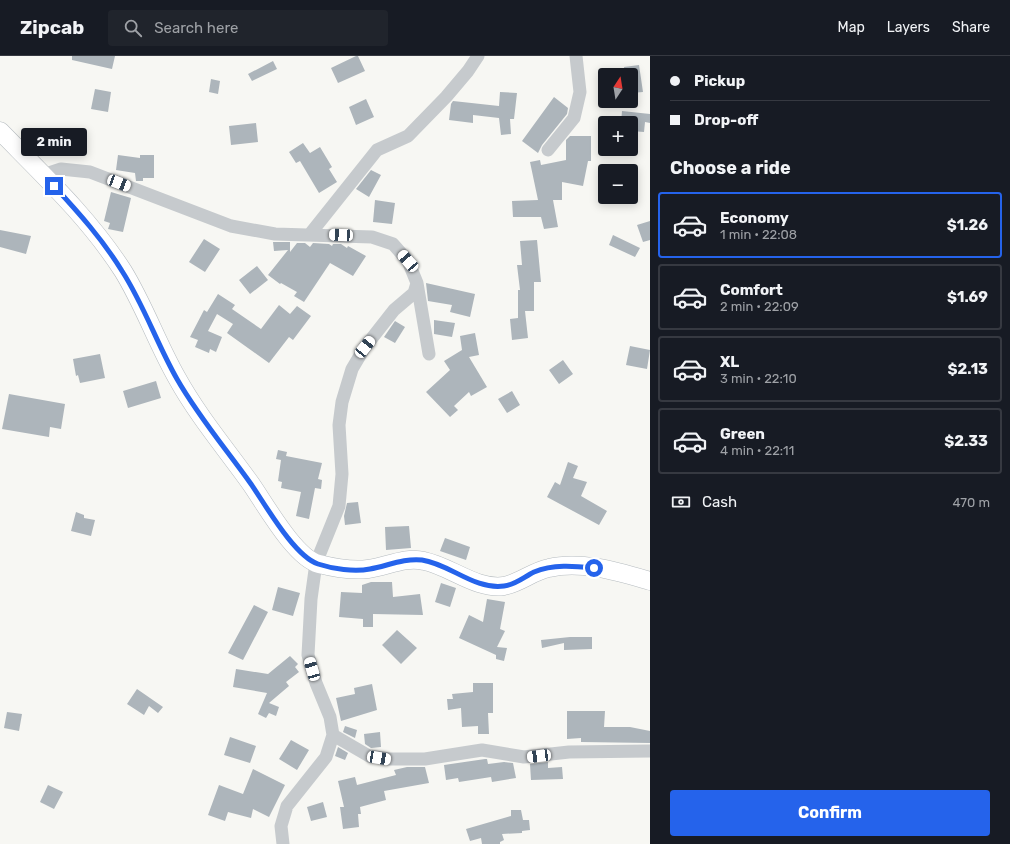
<!DOCTYPE html>
<meta charset="utf-8">
<style>
body{margin:0;font-family:Rubik,sans-serif;background:#20242c;color:#f1f3f6;height:100vh;display:flex;flex-direction:column;font-size:15px;white-space:nowrap}
*{box-sizing:border-box;margin:0}
p{font-size:13px;color:#9ea1a6}
.icon{flex:none;width:22px;height:22px;fill:none;stroke:currentColor;stroke-width:2;stroke-linecap:round;stroke-linejoin:round}
.map{position:relative;flex:1;overflow:hidden}
.details{display:flex;flex-direction:column;background:#171b24;width:360px}
.details>*{flex:none}
.guide{display:grid;align-content:center;height:88px;padding:0 20px;background:#171b24}
.needle{width:26px;rotate:12deg}
.buttons{position:absolute;left:598px;top:12px;display:grid;gap:8px}
.buttons a{display:grid;place-items:center;width:40px;height:40px;border-radius:4px;background:#171b24;box-shadow:0 2px 10px #0003;font-size:20px}
.end{position:absolute;width:18px;height:18px;margin:-9px;border:5px solid #2563eb;background:#fff;box-shadow:0 0 0 2px #fff}
.from{border-radius:50%}
.bubble{position:absolute;height:28px;border-radius:4px;background:#171b24;box-shadow:0 2px 10px #0003;font-size:13px;font-weight:700;line-height:28px;text-align:center}
.car{position:absolute;width:12px;height:24px;margin:-12px -6px;border-radius:5px;box-shadow:0 0 3px 1px #0007;background:linear-gradient(#fff 24%,#345 0 40%,#fff 0 76%,#345 0 86%,#fff 0)}
.guide b{display:flex;align-items:center;gap:14px;height:38px;font-size:15px}
.guide b+b{border-top:1px solid #363941}
.guide i{width:10px;height:10px;background:#f1f3f6}
ul{padding:0;list-style:none}
li{display:flex;align-items:center;gap:12px;height:66px;margin:0 8px 6px;padding:0 12px;border:2px solid #363941;border-radius:4px}
li div{flex:1}
li b{display:block;font-size:15px}
li em{font-style:normal;font-weight:700}
li.selected{border-color:#2563eb}
li>.icon{width:36px;height:36px;stroke-width:1.5}
h2{padding:0 20px;font-size:18px;line-height:48px}
.pay{display:flex;align-items:center;gap:10px;height:44px;padding:0 20px;font-size:15px}
.pay p{margin-inline-start:auto}
.action{display:flex;gap:8px;margin-top:auto;padding:8px 20px}
.action a{flex:1;height:46px;border-radius:4px;background:#2563eb;color:#fff;font-size:16px;font-weight:700;line-height:46px;text-align:center}
header{display:flex;align-items:center;gap:24px;box-sizing:border-box;height:56px;padding:0 20px;background:#171b24;border-bottom:1px solid #363941}
header strong{font-size:19px}
nav{display:flex;gap:22px;margin-inline-start:auto;font-size:14px}
.search{width:280px;height:36px;background:#20242c;display:flex;align-items:center;gap:10px;box-sizing:border-box;padding:0 14px;border-radius:4px;color:#9ea1a6;font-size:15px}
main{display:flex;flex:1;min-height:0}
.map>svg:first-child{display:block}
</style>
<header>
<strong>Zipcab</strong>
<div class="search"><svg class="icon" aria-label="search" viewBox="0 0 24 24"><circle cx="10" cy="10" r="6"/><path d="M15 15l6 6"/></svg>Search here</div>
<nav><a>Map</a><a>Layers</a><a>Share</a></nav>
</header>
<main>
<div class="map">
<svg width="650" height="788" viewBox="0 0 650 788">
<rect width="100%" height="100%" fill="#f7f7f3"/>
<!-- building -->
<path fill="#adb5bb" d="M72,0H115L112,13L72,4Z
M356,0H358L365,15L338,27L331,12Z
M273,5L277,13L252,25L248,18Z
M639,9L643,36L631,37V19H625L624,11Z
M211,23L220,25L218,38L209,36Z
M95,33L111,36L108,56L91,53Z
M500,36L517,37L514,63H510L511,78L501,79L499,62L473,59V67L449,64L451,48L453,45L499,50Z
M554,41L568,52L567,58L542,89L538,97L522,85Z
M366,43L374,61L356,69L349,51Z
M622,55L650,58V67L645,66L644,76L631,75V67H621Z
M256,67L258,86L231,89L229,70Z
M570,80H591V105H588L583,130L562,126V144H553L558,171L544,173L541,161H513L512,145L538,144L530,106L540,104L541,109L566,104V84Z
M303,87L310,97L320,91L332,111L329,113L337,126L319,137L300,105L296,107L289,96Z
M118,99L140,102V99H154V122H143V125H136L135,117L116,114Z
M371,114L381,119L369,141L356,133Z
M111,136L131,142L123,176L108,173L110,167L104,165Z
M375,144L395,147L392,168L373,166Z
M650,165V184L643,186L637,169Z
M0,174L31,180L26,198L0,191Z
M613,179L640,192L635,201L609,189Z
M204,183L220,193L205,216L189,206Z
M537,184L541,226H534V255H525L528,282L512,284L510,263L518,262V234H520L517,209H522L520,185Z
M273,186H290V196L297,187H305L310,191L313,187L329,188L332,190L333,188H341L347,192L348,190L366,200L353,220L330,207L304,246L294,240L297,236L281,227L280,228L268,219L288,194L274,195Z
M257,210L268,224L250,238L239,224Z
M426,227L475,238L470,261L450,256L452,249L428,245Z
M218,238L235,249L232,253L261,273L279,249L290,258L297,250L311,260L293,284L289,281L269,307L227,277L233,268L217,258L208,275L222,281L216,296L210,293L209,297L195,291L198,284L190,281L204,254L207,256Z
M434,264L455,267L452,281L434,278Z
M395,265L405,271L395,287L384,281Z
M475,277L479,299L469,301L487,331L471,340L469,336L454,350L458,354L450,361L426,336L450,314L444,305L462,294L460,280Z
M630,290L650,294L647,313L626,309Z
M100,298L105,322L80,327L78,319L76,320L73,303Z
M563,304L573,318L559,328L549,314Z
M156,325L161,342L128,352L123,335Z
M512,335L520,349L507,357L498,343Z
M9,338L65,348L61,373L50,371L49,381L2,373Z
M278,394L287,396L286,400L322,407L318,423L322,424L321,433L315,432L309,463L296,460L301,436L281,432L282,426L278,425L281,404L276,403Z
M568,406L578,410L573,422L587,426L581,440L607,455L599,469L547,441L555,426L560,429Z
M358,446L361,467L345,469L344,460L347,447Z
M76,456L84,459V462L95,464L91,480L71,475Z
M409,470L411,492L386,494L385,471Z
M445,482L470,491L466,504L440,495Z
M371,526H392L393,541L420,538L423,559L373,558V571H363V563L339,561L341,536L362,537V529Z
M441,527L456,532L450,551L435,546Z
M278,531L300,537L293,560L272,554Z
M487,543L505,546L500,573L505,575L497,591L507,592L504,605L496,603V599L459,582L469,559L483,566Z
M254,549L268,556L243,604L228,597Z
M397,574L417,592L401,608L382,589Z
M570,581H592V593L564,594V587L542,592L541,584Z
M290,600L298,608L295,611L299,616L286,626L289,630L269,647L279,651L276,660L269,657L266,662L258,658L267,637L233,631L236,613L268,618Z
M473,627H493V657H488L489,678H478V670L462,671L461,652L448,654L447,643H453L452,638L473,636Z
M372,628L377,654L341,665L336,642L355,638L354,632Z
M137,633L163,651L158,657L149,650L144,659L127,648Z
M567,655H605L604,671H630L650,675V687L581,686V682L567,683Z
M7,656L22,658L19,675L4,672Z
M345,670L357,674L355,682L343,676Z
M380,676L381,691L371,692L365,688L364,678Z
M230,681L256,690L250,707L224,699Z
M291,684L309,694L297,714L279,703Z
M338,691L348,697L345,704L335,700Z
M485,703H487L488,708L504,706L513,707L516,722L492,726L491,721L459,726L458,722L446,724L444,709Z
M548,706V712L562,711L563,723L531,724L530,708Z
M407,711H425L429,727L384,735L386,744L360,751L361,758H358L359,771L343,773L340,751H344L338,725L355,721L357,729L396,719L394,714Z
M253,713L285,729L269,761L253,753L251,762L228,756L225,765L208,759L219,729L243,738Z
M48,729L63,736L54,753L40,746Z
M323,746L327,761L311,765L307,751Z
M511,754H521L523,764H529L530,774L522,775V777L502,778L504,784L500,786V788H482L481,782L470,785L466,773L511,760Z"/>
<g fill="none" stroke-linecap="round" stroke-linejoin="round">
<defs>
<path id="secondary" d="M0,75C43,119 89,162 123,215C144,249 157,287 177,322C198,360 226,393 251,428C265,448 295,502 319,508C335,512 352,515 368,513C386,511 405,500 424,505C450,510 476,534 504,530C520,527 533,515 549,512C581,504 619,516 650,525"/>
</defs>
<!-- secondary casing -->
<use href="#secondary" stroke="#b6bcc0" stroke-width="19"/>
<!-- street -->
<path stroke="#c6cacd" stroke-width="13" d="M548,94L574,62L580,36L576,0
M43,119L61,113L90,116L231,170L275,178L372,181L393,188L408,205L417,227L414,237L394,254L365,291L352,313L342,346L339,369L342,418L339,450L316,507L311,543L308,599L316,627L330,661L333,679L326,701L287,750L281,770L283,788
M310,178L377,94L408,80L446,41L468,15L478,0
M417,227L429,298
M333,679L369,700L389,703H425L482,694L524,701L569,696L650,695"/>
<!-- secondary -->
<use href="#secondary" stroke="#fff" stroke-width="18"/>
</g>
<g fill="none" stroke-linecap="round" stroke-linejoin="round">
<!-- route -->
<path stroke="#2563eb" stroke-width="5" d="M54,130C79,157 103,184 122,215C144,249 157,288 177,323C198,360 226,393 251,428C265,448 294,500 318,508C333,513 354,516 370,513C387,510 404,502 422,504C450,508 474,534 504,530C515,529 524,521 534,516C553,508 574,510 594,512"/>
</g>
</svg>
<div class="buttons">
<a><svg class="needle" viewBox="-14 -14 28 28"><path d="M0-13l5 13h-10z" fill="#e53935"/><path d="M0 13l5-13h-10z" fill="#9ea1a6"/></svg></a>
<a>+</a>
<a>−</a>
</div>
<i class="end from" style="left:594px;top:512px"></i>
<i class="end" style="left:54px;top:130px"></i>
<div class="bubble" style="left:21px;top:72px;width:66px">2 min</div>
<i class="car" style="left:119px;top:127px;rotate:111deg"></i>
<i class="car" style="left:341px;top:179px;rotate:273deg"></i>
<i class="car" style="left:408px;top:205px;rotate:319deg"></i>
<i class="car" style="left:365px;top:291px;rotate:39deg"></i>
<i class="car" style="left:312px;top:613px;rotate:344deg"></i>
<i class="car" style="left:539px;top:700px;rotate:263deg"></i>
<i class="car" style="left:379px;top:702px;rotate:100deg"></i>
</div>
<section class="details">
<div class="guide">
<b><i class="from"></i>Pickup</b>
<b><i></i>Drop-off</b>
</div>
<h2>Choose a ride</h2>
<ul>
<li class="selected"><svg class="icon" aria-label="car" viewBox="0 0 24 24"><path d="M5 17H2v-5l4-1 3-4h7l3 4 3 1v5h-3M9 17h6M6 11h13"/><circle cx="7" cy="17" r="2"/><circle cx="17" cy="17" r="2"/></svg><div><b>Economy</b><p>1 min · 22:08</p></div><em>$1.26</em></li>
<li><svg class="icon" aria-label="car" viewBox="0 0 24 24"><path d="M5 17H2v-5l4-1 3-4h7l3 4 3 1v5h-3M9 17h6M6 11h13"/><circle cx="7" cy="17" r="2"/><circle cx="17" cy="17" r="2"/></svg><div><b>Comfort</b><p>2 min · 22:09</p></div><em>$1.69</em></li>
<li><svg class="icon" aria-label="car" viewBox="0 0 24 24"><path d="M5 17H2v-5l4-1 3-4h7l3 4 3 1v5h-3M9 17h6M6 11h13"/><circle cx="7" cy="17" r="2"/><circle cx="17" cy="17" r="2"/></svg><div><b>XL</b><p>3 min · 22:10</p></div><em>$2.13</em></li>
<li><svg class="icon" aria-label="car" viewBox="0 0 24 24"><path d="M5 17H2v-5l4-1 3-4h7l3 4 3 1v5h-3M9 17h6M6 11h13"/><circle cx="7" cy="17" r="2"/><circle cx="17" cy="17" r="2"/></svg><div><b>Green</b><p>4 min · 22:11</p></div><em>$2.33</em></li>
</ul>
<div class="pay"><svg class="icon" aria-label="cash" viewBox="0 0 24 24"><path d="M3 7h18v10H3z"/><circle cx="12" cy="12" r="2"/></svg>Cash<p>470 m</p></div>
<div class="action"><a>Confirm</a></div>
</section>
</main>
